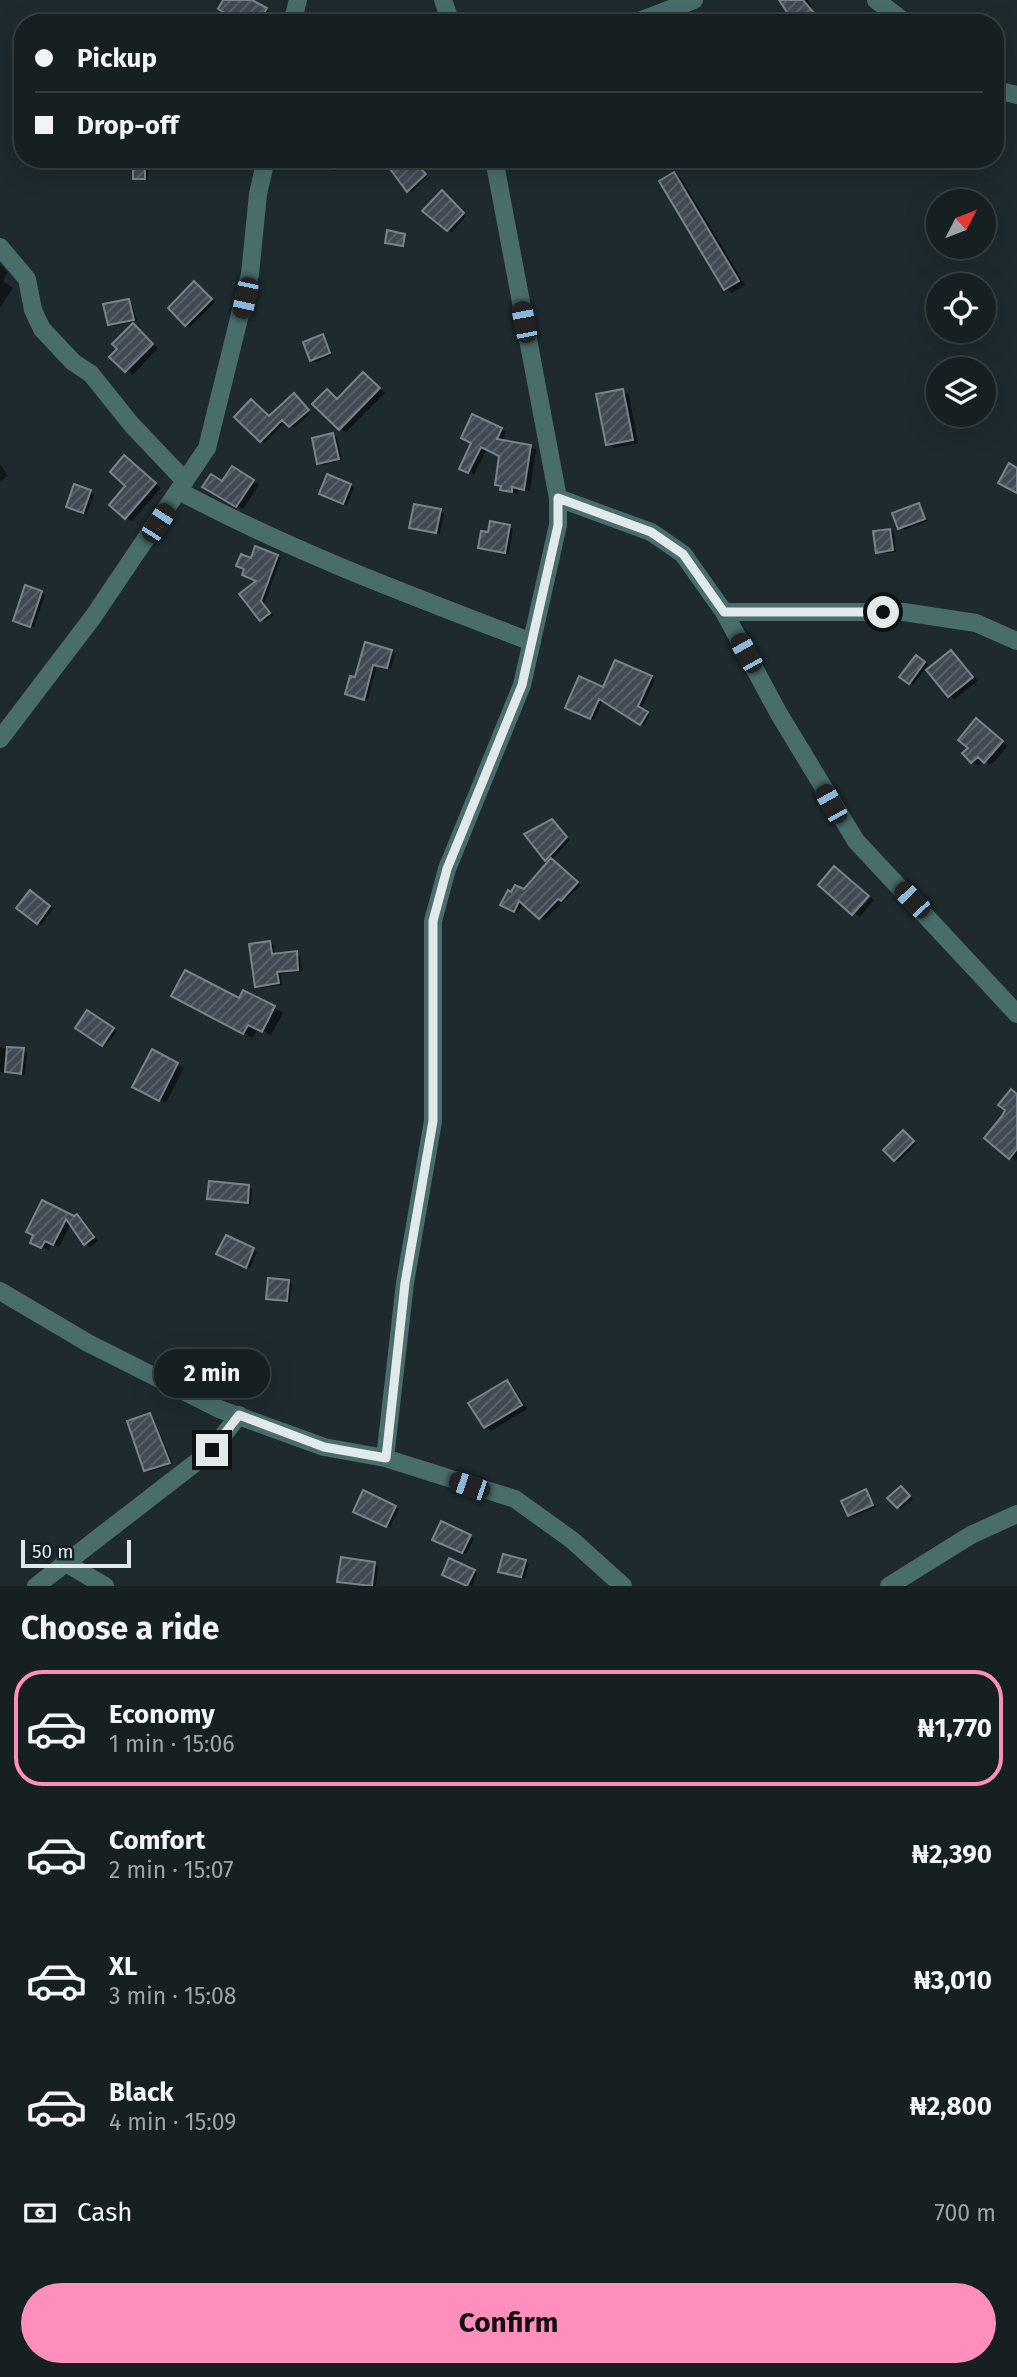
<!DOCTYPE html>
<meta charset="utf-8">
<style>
body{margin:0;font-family:"Fira Sans",sans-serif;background:#1f282a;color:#f1f3f6;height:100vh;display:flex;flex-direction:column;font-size:26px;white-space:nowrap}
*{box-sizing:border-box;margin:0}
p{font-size:23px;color:#9ea3a5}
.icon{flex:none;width:38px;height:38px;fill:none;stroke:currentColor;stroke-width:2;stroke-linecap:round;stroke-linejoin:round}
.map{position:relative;height:1586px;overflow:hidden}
.side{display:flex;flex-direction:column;background:#162022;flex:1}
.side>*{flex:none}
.banner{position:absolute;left:14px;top:14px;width:990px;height:154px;border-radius:28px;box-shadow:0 7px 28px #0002,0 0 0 2px #353e40;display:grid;align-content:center;height:154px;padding:0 21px;background:#162022}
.needle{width:46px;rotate:48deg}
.buttons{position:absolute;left:926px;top:189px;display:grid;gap:14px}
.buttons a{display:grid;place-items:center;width:70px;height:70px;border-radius:50%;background:#162022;box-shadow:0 7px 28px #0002,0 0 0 2px #353e40;font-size:35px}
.scale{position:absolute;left:21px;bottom:18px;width:110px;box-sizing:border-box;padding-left:7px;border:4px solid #e1e9eb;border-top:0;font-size:19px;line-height:24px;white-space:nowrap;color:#e1e9eb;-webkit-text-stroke:5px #142024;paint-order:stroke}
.end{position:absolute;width:32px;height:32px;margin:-16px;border:9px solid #e1e9eb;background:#111;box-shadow:0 0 0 4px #111}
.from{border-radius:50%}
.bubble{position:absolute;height:49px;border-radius:24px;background:#162022;box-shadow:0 7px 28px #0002,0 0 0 2px #353e40;font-size:23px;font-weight:700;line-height:49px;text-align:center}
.car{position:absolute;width:21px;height:42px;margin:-21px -10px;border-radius:9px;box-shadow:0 0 5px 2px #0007;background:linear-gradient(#222 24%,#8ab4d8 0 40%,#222 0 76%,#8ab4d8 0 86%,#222 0)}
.banner b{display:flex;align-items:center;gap:24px;height:66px;font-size:26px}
.banner b+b{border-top:2px solid #353e40}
.banner i{width:18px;height:18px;background:#f1f3f6}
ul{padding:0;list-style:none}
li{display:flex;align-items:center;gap:21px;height:116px;margin:0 14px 10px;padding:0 7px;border:4px solid transparent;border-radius:28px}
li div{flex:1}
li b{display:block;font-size:26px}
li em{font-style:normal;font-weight:700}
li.active{border-color:#fe8ebc}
li>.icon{width:63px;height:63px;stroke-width:1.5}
h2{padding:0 21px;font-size:32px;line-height:84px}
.pay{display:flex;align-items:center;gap:18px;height:77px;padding:0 21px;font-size:26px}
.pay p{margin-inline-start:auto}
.action{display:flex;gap:14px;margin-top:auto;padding:14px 21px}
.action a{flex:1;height:80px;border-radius:42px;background:#fe8ebc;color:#111;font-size:28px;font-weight:700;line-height:80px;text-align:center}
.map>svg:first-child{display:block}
</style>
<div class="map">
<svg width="1017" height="1586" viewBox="0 0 1017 1586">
<defs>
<pattern id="building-hatch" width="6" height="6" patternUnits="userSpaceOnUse" patternTransform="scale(1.75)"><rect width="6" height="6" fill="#414a53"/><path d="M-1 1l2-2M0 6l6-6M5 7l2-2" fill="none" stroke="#5c646c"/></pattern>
</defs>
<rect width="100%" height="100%" fill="#1e2a2e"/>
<!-- shadow -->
<path fill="#0007" d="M225,0H249L272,13L267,23H245Z
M782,0H808L816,16L808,23H797Z
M135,159H148V180L135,178Z
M309,159H338L335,171L312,166L308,164Z
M411,159L427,176L411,192L409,190Z
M674,174L681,178L745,285L732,293L726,289Z
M443,192L466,216L452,232L424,211Z
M0,265L8,272L3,281L13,288L0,308Z
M198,286L215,302L190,327L186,325Z
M129,301L132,303L137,321L113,326L109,324Z
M133,326L158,348L133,375L112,357Z
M323,336L333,355L316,362L312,360Z
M363,375L385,393L346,432L340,428L327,391L339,400Z
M623,391L629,395L638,443L614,448L608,444Z
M298,398L311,413L294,428L286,421L265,443L261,441L270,417Z
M501,429L506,432L502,442L536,449L530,491L518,489L517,494L502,490L497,484L501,456L487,449L474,475L462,468L473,442Z
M333,435L337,437L342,460L323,465L319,462Z
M131,461L161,488L132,521L126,518Z
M0,464L8,476L0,481Z
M233,468L259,485L243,509L205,486L223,483Z
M350,485L354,488L347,505L324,495Z
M90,492L94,494L87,514L72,509Z
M919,505L928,521L904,530L900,527Z
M440,511L444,513L440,534L415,529Z
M510,527L513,529L509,554L480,547L489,534Z
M890,530L894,533L896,552L881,554L877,552Z
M277,556L281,558L264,604L273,615L265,621L261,619L259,581L246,569L252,560Z
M41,593L45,595L34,627L18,622Z
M366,644L395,654L391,669L377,665L368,700L351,696Z
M952,652L978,681L955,699L949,696Z
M920,659L928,665L913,685L901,676Z
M651,678L655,680L641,709L650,715L644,725L603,700L594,720L571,709L603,689Z
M982,724L1008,746L991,765L984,760L978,765L972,762L970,748Z
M552,821L570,840L551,860L581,885L544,920L523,903L518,913L502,905L524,891L550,862L527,834Z
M835,868L874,900L860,917L820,885Z
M34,895L53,909L41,925L38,923Z
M270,943L274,945L275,956H300L302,971L281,974L282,985L261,988L257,986Z
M244,992L283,1013L271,1035L258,1028L253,1038L182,1001H240Z
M88,1013L117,1031L106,1046L78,1028Z
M0,1047L27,1052L25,1075L0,1072Z
M153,1052L184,1068L166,1103L135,1086Z
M1017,1095V1159L1016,1160L1010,1157L1003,1117Z
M907,1134L916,1144L898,1162L895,1160Z
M248,1187L252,1189L251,1204L209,1198Z
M43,1203L83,1219L98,1241L90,1247L85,1243L71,1223L59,1247L51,1243L48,1250L32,1242Z
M226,1237L257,1252L250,1268L219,1254Z
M288,1282L292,1284L290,1302L268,1298Z
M507,1382L513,1386L527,1409L491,1431L485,1427Z
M149,1415L153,1417L173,1464L149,1472L145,1470Z
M901,1488L913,1499L901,1509L898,1507Z
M866,1491L876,1507L853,1517L849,1515Z
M363,1493L399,1509L390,1527L355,1511Z
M442,1523L474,1539L466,1554L434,1539Z
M450,1560L477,1573L472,1586L444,1574Z
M525,1561L529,1564L525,1578L504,1573Z
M374,1563L378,1566L376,1586L339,1581Z"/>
<!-- building -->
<path fill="url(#building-hatch)" stroke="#79838c" stroke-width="2" d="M223,0H252L267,8L259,23H242L218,9Z
M779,0H803L814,13L802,23H794Z
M133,159H145V179H133Z
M395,159H411L426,174L407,192L388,166Z
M674,172L739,281L724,290L659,181Z
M442,190L464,213L447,231L422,211Z
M387,230L405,234L403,246L385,243Z
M194,281L212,299L185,326L168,308Z
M129,299L134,320L108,325L103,304Z
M133,323L153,344L125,372L109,357L117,349L112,344Z
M323,334L330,353L310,361L303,342Z
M363,372L380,388L339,430L312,404L327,389L337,399Z
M623,389L633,440L606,445L596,394Z
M294,393L309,410L289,427L282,420L260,442L234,417L251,399L269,416Z
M472,414L502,428L497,439L531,445L524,490L512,487V492L500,490L501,486L495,485L499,456L481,447L468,473L459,469L471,443L461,438Z
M333,433L339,459L317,464L312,438Z
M124,455L156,483L125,519L109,505L125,486L110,472Z
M1009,463L1017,468V493L998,483Z
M232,466L254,480L236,507L202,487L211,474L222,481Z
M327,474L351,484L343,504L319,494Z
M74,484L91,490L83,513L66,507Z
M919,503L925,519L898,529L892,513Z
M414,504L441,509L436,533L409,528Z
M490,521L510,525L505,553L478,548L481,531L488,532Z
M890,529L893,550L876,553L873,531Z
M255,546L278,555L261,601L270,613L260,621L239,594L256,581L242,575L244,569L236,566L241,554L251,558Z
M25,585L42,591L30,627L13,621Z
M365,642L392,650L387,668L373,665L364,700L345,694L350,676L355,677Z
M951,650L973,677L948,697L926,670Z
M916,655L925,662L909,684L899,677Z
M615,660L652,676L638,706L648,712L640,725L599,699L590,719L565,708L579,676L603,687Z
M976,718L1003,741L984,763L978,757L971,763L962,753L968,748L958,740Z
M552,819L567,837L545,861L524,834Z
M551,858L578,882L561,901L558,899L539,919L519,901L514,912L500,905L508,890L511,892L515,885L524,889Z
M834,866L869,896L852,915L818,885Z
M30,890L50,906L37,924L16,908Z
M270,941L272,954L297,951L298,970L277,972L279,983L255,987L249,944Z
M185,970L239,998L243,990L275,1006L262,1032L248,1025L243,1034L171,996Z
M87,1010L114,1028L102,1046L75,1028Z
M7,1047L24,1048L21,1074L5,1072Z
M152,1049L178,1063L159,1101L132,1087Z
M1011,1089L1017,1094V1149L1009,1159L984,1138L1002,1116L1005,1110L998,1105Z
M903,1130L914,1141L894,1161L883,1150Z
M209,1181L249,1185L248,1203L207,1199Z
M42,1200L74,1216L77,1214L94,1237L84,1245L66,1219L53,1245L45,1241L41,1248L30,1243L33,1235L26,1232Z
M226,1235L254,1248L246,1268L216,1254Z
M268,1278L289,1280L287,1301L266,1299Z
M507,1380L522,1405L484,1428L468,1403Z
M150,1413L170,1463L144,1471L127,1421Z
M901,1486L910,1496L897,1508L887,1498Z
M866,1489L873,1505L848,1516L841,1501Z
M363,1490L396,1506L386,1527L353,1512Z
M441,1521L471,1535L462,1553L432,1540Z
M503,1554L526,1560L521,1577L498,1572Z
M341,1557L375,1562L372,1586L337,1582Z
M449,1558L475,1570L467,1586L442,1575Z"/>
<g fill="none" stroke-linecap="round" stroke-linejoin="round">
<!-- minor -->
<path stroke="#486d6b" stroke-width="18" d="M443,0L451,23
M876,0L906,23
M292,23L298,0
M634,23L694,0
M996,90L1017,95
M0,247L27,279L33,310L42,329L73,362L91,374L131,424L185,481
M179,491C293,552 412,596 532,642
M558,498L651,532L683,554L724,612L779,714L856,841L1017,1014
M724,612H904L976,623L1017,641
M0,739L93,617L207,448L250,274L258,194L266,159
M0,1291L88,1343L219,1409L324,1447L385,1458L515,1499L572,1540L623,1586
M385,1458L405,1283L433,1121V921L447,869L522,685L558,525V498L494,159
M64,1562L105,1586
M36,1586L212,1450L239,1415
M889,1586L971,1535L1017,1514"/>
</g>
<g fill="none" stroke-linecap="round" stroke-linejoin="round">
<!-- route -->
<path stroke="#e1e9eb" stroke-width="9" d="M212,1450L239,1415L324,1447L386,1458L405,1283L433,1121V921L447,869L522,685L558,525V498L651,532L683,554L724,612H883"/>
</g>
</svg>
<div class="buttons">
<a><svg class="needle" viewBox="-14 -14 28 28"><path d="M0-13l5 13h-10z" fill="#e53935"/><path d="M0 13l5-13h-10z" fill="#9ea3a5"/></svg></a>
<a><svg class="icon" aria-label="locate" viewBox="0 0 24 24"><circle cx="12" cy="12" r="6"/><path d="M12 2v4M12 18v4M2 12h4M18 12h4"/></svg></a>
<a><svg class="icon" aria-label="layers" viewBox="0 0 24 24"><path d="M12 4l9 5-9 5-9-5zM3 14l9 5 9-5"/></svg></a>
</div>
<div class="scale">50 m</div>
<i class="end from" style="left:883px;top:612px"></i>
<i class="end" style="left:212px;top:1450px"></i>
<div class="bubble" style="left:154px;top:1349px;width:116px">2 min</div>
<i class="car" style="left:245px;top:298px;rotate:192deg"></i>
<i class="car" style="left:524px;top:322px;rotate:349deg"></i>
<i class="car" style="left:158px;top:523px;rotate:33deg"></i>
<i class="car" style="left:746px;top:653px;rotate:331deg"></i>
<i class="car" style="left:831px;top:804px;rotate:331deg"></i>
<i class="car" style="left:912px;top:900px;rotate:316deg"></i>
<i class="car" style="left:469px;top:1486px;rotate:289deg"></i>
<div class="banner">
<b><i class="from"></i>Pickup</b>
<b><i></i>Drop-off</b>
</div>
</div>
<section class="side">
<h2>Choose a ride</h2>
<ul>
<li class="active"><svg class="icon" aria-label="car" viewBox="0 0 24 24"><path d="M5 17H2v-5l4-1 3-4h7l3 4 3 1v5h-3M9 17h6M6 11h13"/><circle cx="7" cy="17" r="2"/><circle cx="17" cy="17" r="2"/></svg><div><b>Economy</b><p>1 min · 15:06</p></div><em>₦1,770</em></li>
<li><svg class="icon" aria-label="car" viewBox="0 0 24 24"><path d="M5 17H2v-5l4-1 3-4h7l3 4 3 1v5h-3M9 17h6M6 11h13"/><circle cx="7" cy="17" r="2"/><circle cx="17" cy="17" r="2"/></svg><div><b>Comfort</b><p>2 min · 15:07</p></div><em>₦2,390</em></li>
<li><svg class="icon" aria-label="car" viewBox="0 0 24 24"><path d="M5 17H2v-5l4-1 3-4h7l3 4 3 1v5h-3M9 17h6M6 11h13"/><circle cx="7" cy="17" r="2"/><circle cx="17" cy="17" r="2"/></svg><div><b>XL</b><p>3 min · 15:08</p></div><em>₦3,010</em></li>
<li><svg class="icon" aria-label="car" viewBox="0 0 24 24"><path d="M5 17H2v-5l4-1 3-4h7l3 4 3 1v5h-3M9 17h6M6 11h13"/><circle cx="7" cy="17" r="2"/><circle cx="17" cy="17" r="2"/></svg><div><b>Black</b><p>4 min · 15:09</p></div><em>₦2,800</em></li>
</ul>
<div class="pay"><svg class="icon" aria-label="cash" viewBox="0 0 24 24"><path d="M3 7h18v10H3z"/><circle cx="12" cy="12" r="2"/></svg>Cash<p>700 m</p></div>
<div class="action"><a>Confirm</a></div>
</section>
